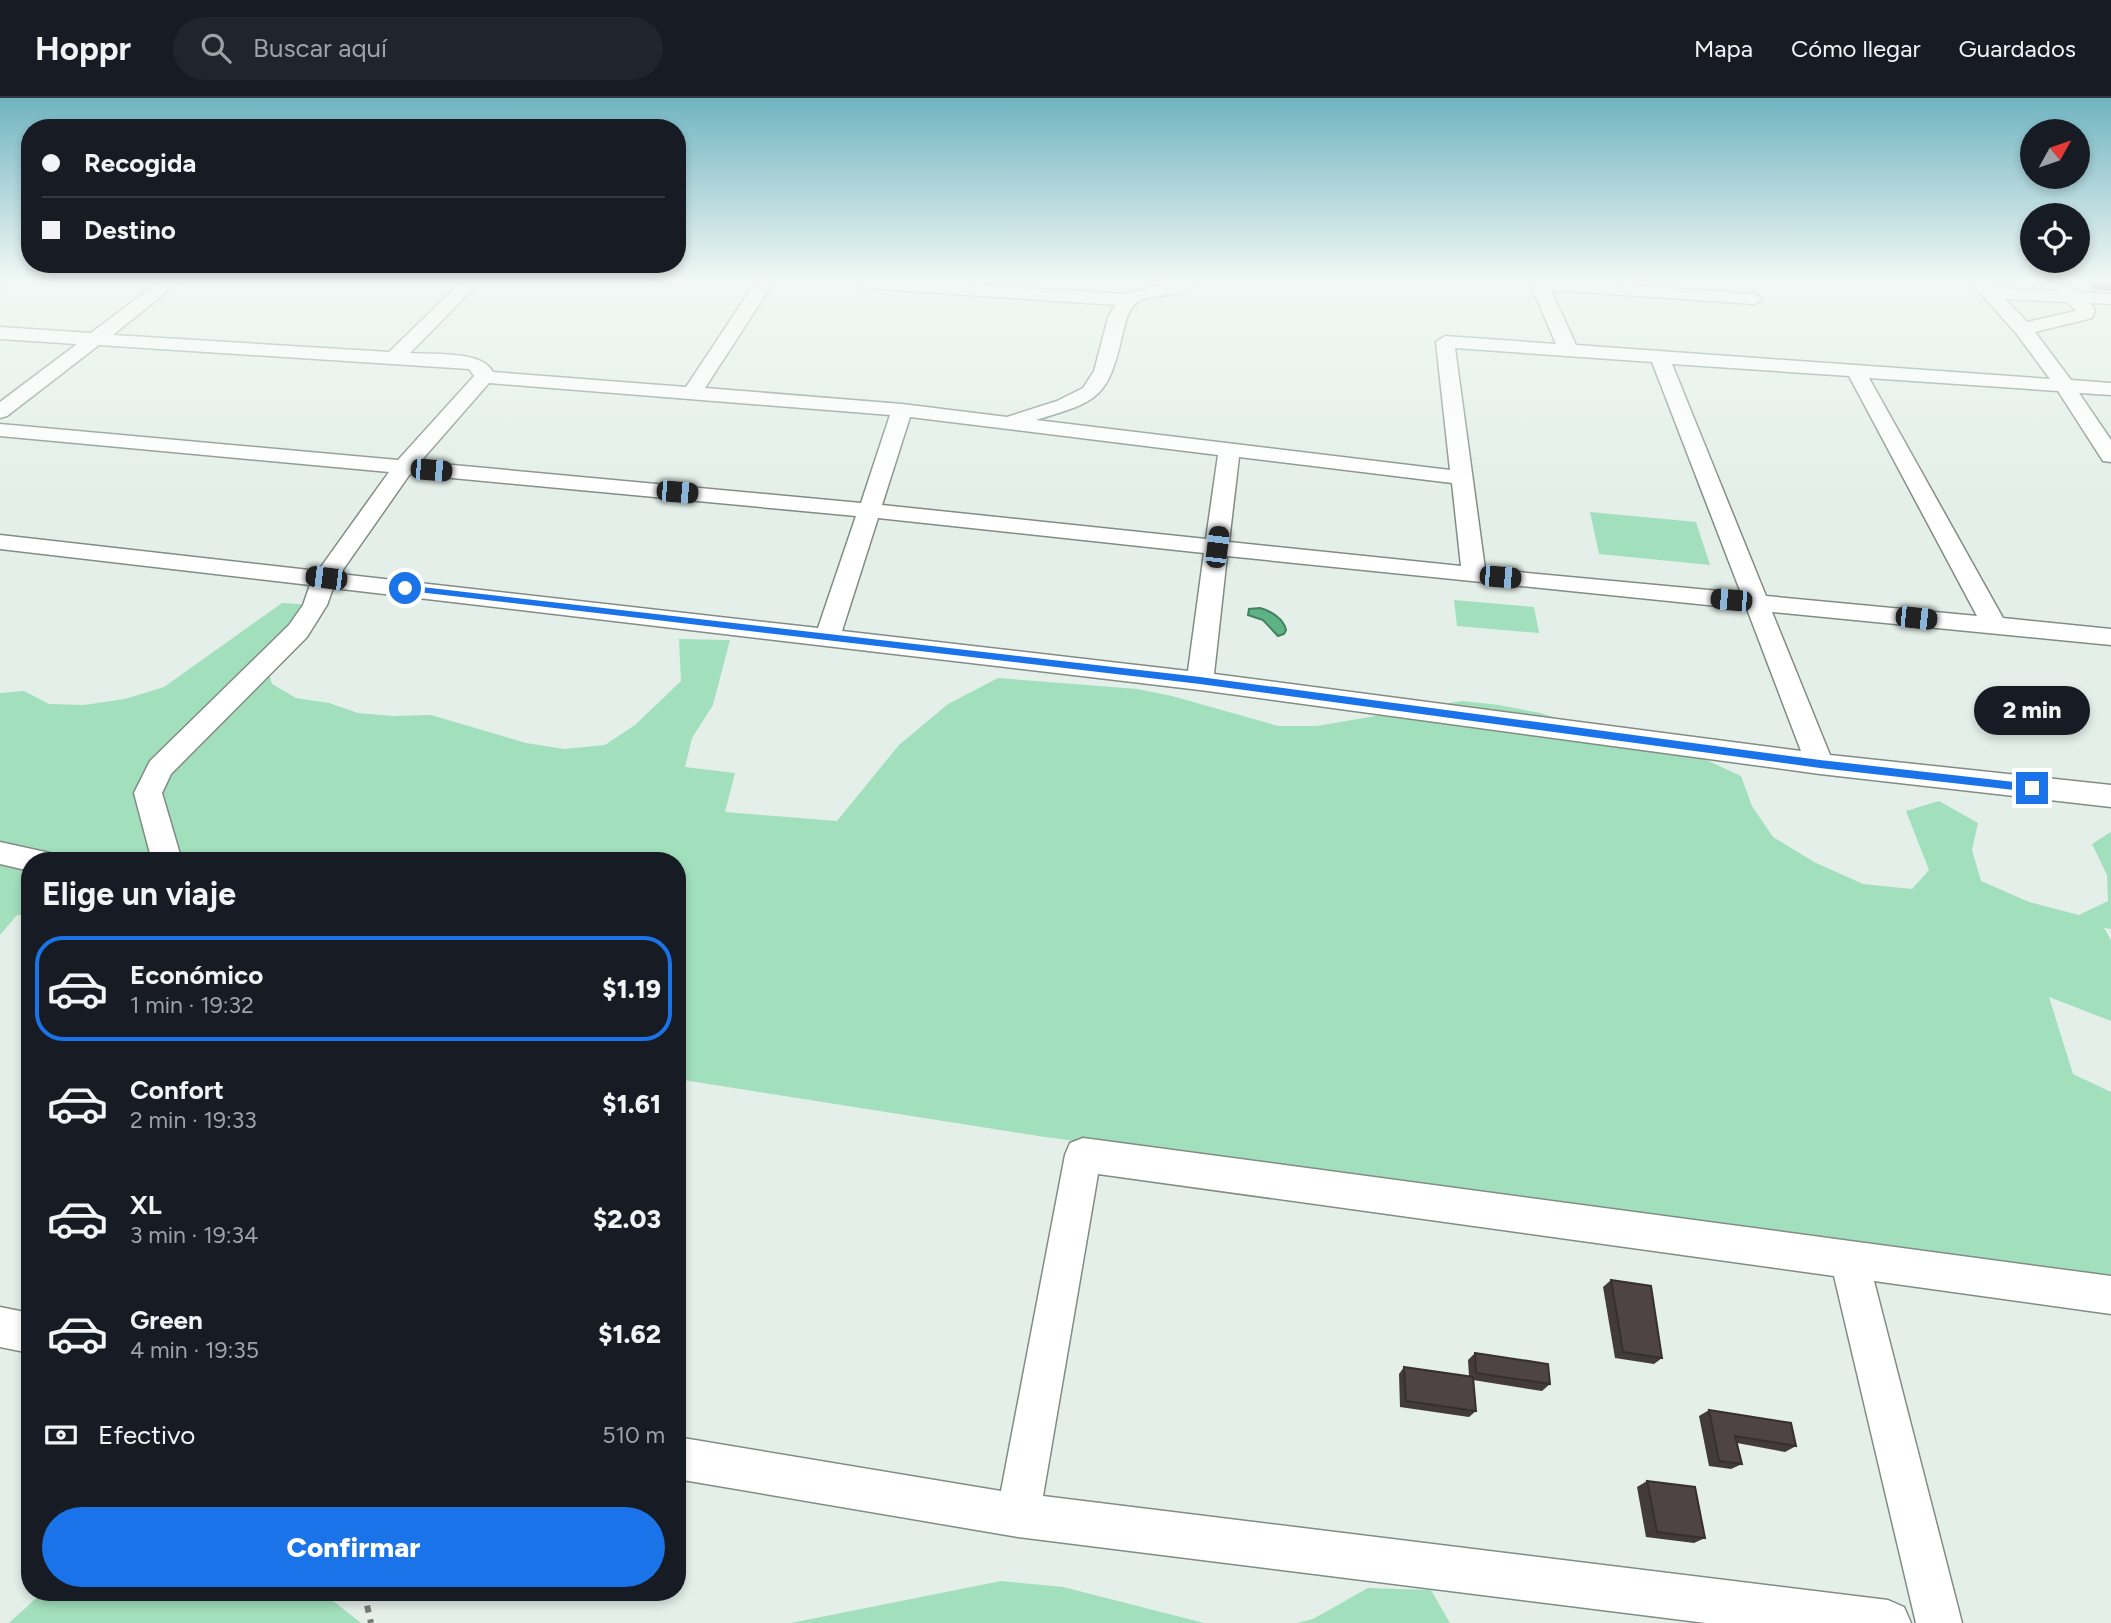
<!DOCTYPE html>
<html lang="es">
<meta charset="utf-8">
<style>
body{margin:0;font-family:Figtree,sans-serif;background:#20242c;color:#f1f3f6;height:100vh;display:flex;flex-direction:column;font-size:26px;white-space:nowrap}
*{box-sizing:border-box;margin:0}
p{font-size:23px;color:#9ea1a6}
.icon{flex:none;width:38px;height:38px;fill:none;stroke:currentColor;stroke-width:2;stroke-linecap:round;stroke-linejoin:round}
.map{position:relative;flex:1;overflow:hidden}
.sheet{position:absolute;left:21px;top:754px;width:665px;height:749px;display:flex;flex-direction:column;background:#171b24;border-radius:28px;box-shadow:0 4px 10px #0003}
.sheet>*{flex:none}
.hud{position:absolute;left:21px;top:21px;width:665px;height:154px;border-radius:28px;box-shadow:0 4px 10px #0003;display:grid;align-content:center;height:154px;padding:0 21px;background:#171b24}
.needle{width:46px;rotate:50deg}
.controls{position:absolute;left:2020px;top:21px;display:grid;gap:14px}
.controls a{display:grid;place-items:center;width:70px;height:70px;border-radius:50%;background:#171b24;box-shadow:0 4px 10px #0003;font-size:35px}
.end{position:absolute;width:32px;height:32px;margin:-16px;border:9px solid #1a73e8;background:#fff;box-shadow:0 0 0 4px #fff}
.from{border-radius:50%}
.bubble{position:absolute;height:49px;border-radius:24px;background:#171b24;box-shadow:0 4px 10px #0003;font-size:23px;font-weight:800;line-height:49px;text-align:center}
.car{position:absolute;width:21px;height:42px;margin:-21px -10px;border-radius:9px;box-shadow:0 0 5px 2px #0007;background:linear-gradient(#222 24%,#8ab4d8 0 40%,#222 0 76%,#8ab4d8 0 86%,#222 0)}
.hud b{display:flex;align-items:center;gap:24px;height:66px;font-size:26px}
.hud b+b{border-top:2px solid #363941}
.hud i{width:18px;height:18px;background:#f1f3f6}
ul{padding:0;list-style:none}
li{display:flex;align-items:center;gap:21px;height:105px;margin:0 14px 10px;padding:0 7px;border:4px solid transparent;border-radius:28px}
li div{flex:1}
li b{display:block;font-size:26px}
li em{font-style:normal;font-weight:800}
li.selected{border-color:#1a73e8}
li>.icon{width:63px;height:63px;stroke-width:1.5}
h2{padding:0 21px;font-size:32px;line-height:84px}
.pay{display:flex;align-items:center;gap:18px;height:77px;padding:0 21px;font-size:26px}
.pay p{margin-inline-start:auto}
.primary-button{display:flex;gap:14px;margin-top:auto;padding:14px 21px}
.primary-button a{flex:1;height:80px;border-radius:42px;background:#1a73e8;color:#fff;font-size:28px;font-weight:800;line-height:80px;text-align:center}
header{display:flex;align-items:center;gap:42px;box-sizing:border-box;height:98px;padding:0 35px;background:#171b24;border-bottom:2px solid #363941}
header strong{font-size:33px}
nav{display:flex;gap:38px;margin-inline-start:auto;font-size:24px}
.search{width:490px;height:63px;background:#20242c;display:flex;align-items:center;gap:18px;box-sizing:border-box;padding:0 24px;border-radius:38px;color:#9ea1a6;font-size:26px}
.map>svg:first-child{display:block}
</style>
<header>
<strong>Hoppr</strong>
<div class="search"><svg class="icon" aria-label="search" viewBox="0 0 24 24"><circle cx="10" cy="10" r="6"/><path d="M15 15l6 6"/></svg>Buscar aquí</div>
<nav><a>Mapa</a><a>Cómo llegar</a><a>Guardados</a></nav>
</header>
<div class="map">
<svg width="2111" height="1525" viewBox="0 0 2111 1525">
<rect width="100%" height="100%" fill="#e3efe8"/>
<!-- green -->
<path fill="#a2dfbc" d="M1590,414L1696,424L1710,467L1599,456Z
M1454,502L1534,509L1539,535L1457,528Z
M282,505L315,507L266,566L272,586L296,600L329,605L358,615L393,618L431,617L526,645L564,651L605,647L635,627L681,583L679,541L730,542L713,607L692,640L685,669L735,675L725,714L837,723L899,647L948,606L998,580L1137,591L1172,598L1278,628H1317L1462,603L1499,607L1540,615L1623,641L1704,661L1741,678L1752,708L1773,739L1814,764L1863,786L1912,791L1929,772L1906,713L1939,703L1978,725L1972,752L1981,783L2029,804L2079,817L2108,803L2107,777L2092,746L2111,734V831L2104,830L2111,842V923L2049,899L2073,976L2111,994V1179L1045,1039L677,981V763H30V818L17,817L0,837V595L24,593L49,606L84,607L125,601L164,589Z
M1001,1483L1063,1489L1204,1525H791Z
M1368,1490L1431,1492L1450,1525H1297L1313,1521Z
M43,1494L323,1495L361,1525H9Z"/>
<!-- water -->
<path fill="#5db386" stroke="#448161" stroke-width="2" d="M1260,510C1271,513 1284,521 1286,532L1284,536L1278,538L1263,522L1248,517L1249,511Z"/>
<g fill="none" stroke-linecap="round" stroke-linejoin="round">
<defs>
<path id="minor" d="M0,185H10L0,190Z
M157,185H177L113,237L389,254L460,185H479L410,255C432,257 482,252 493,274L686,289L755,185H773L705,290L902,306L1007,319L1057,303L1083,290L1094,273L1108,220L1115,207L866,190L860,189L857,185H941L1125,196L1172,185H1196C1185,202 1152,193 1136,205C1128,212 1125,225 1123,234C1108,301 1099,303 1036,322L1450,372L1436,244L1445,238L1556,246L1530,185H1595L1754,196L1763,201L1754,206L1551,192L1576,247L2050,281L2016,235L1971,185H1989L1994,190L2057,193L2059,188L2065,187L2077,194L2111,196V206L2090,205L2095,212L2092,220L2035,234L2071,282L2111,285V297L2079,295L2111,342V364L2103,363L2058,293L1869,280L2003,520L2111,531V547L1772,514L1830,657L2111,687V709L1820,676L1200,592L333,490L327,507L307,539L171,676L162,695L182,763H152L134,695L150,663L289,527L303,507L310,487L0,451V437L318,473L389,374L0,338V326L398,362L474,278L469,271L99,247L7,318L0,320V304L77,246L0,241V229L91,235ZM2005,201L2067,204L2076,213L2027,224ZM1455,250L1652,264L1741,495L1485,471ZM1672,266L1849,278L1977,518L1766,498ZM489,285L890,317L861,405L420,364ZM910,319L1218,357L1206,441L882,407ZM1239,359L1452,385L1461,468L1229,444ZM410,376L856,418L818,530L340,476ZM878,420L1204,455L1188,573L842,533ZM1227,458L1747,511L1801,653L1214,576Z
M0,744L50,755L54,763H30V773L0,766Z
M1083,1040L2111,1178V1216L1874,1183L1962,1525H1916L1834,1178L1098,1076L1043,1398L1888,1502L1904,1509L1911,1525H1706L1018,1439L677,1381V1339L1001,1393L1065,1057L1070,1045Z
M0,1209L30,1215V1255L0,1249Z"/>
</defs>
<!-- minor casing -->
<use href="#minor" stroke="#818c85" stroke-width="3"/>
<!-- path -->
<path stroke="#747b77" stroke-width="6" stroke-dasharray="7 7" stroke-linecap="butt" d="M364,1494L371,1525"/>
<!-- minor -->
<use href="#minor" fill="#fff" fill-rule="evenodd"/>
</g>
<!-- wall -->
<path fill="#433a3b" d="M2088,185H2111V193L2095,192Z
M1611,1182L1662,1260L1654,1266L1615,1260L1603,1189Z
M1475,1255L1550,1286L1542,1293L1473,1282L1476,1313L1469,1319L1400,1309L1399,1276L1404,1269L1469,1278L1468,1262Z
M1709,1312L1796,1348L1785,1354L1737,1345L1742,1366L1731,1371L1709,1368L1699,1318Z
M1647,1383L1705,1440L1694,1445L1646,1439L1637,1389Z"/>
<!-- building -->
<path fill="#4e4345" stroke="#372f30" stroke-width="2" d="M1611,1182L1651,1188L1662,1260L1623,1254Z
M1475,1255L1548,1266L1550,1286L1476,1275Z
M1404,1269L1473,1279L1476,1313L1406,1303Z
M1709,1312L1791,1325L1796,1348L1735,1338L1742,1366L1719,1363Z
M1647,1383L1695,1389L1705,1440L1657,1434Z"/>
<!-- sky -->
<linearGradient id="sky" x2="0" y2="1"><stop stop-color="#70b4c1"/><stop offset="0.46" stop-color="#f2f8f5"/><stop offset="1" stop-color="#f2f8f5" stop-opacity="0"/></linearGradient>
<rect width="2111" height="398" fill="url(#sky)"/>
<!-- route -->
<path fill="#1a73e8" d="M405,487L1200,579L1820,662L2032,686L2037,690L2032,694L1820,670L1200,586L401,492V488Z"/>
</svg>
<div class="controls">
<a><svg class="needle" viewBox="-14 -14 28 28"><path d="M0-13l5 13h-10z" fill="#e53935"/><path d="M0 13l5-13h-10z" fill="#9ea1a6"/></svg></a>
<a><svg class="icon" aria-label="locate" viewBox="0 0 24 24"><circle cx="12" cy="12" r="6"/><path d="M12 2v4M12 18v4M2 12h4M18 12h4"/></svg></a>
</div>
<i class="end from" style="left:405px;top:490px"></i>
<i class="end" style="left:2032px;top:690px"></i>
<div class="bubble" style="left:1974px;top:588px;width:116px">2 min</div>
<i class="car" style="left:431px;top:372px;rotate:95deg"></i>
<i class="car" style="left:677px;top:394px;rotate:95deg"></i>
<i class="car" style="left:1217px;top:449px;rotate:7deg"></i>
<i class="car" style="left:1500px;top:479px;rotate:95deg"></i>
<i class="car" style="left:326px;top:480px;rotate:277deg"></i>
<i class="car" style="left:1731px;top:502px;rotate:275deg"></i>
<i class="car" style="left:1916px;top:520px;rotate:96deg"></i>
<div class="hud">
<b><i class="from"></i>Recogida</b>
<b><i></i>Destino</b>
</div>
<section class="sheet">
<h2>Elige un viaje</h2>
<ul>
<li class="selected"><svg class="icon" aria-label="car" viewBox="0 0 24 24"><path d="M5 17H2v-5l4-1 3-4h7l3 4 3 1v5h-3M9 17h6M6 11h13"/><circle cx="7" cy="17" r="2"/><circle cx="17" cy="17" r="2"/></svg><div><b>Económico</b><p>1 min · 19:32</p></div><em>$1.19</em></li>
<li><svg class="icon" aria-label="car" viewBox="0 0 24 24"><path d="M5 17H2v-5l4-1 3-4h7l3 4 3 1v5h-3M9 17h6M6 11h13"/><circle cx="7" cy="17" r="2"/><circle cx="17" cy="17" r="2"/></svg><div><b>Confort</b><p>2 min · 19:33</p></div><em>$1.61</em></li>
<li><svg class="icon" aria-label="car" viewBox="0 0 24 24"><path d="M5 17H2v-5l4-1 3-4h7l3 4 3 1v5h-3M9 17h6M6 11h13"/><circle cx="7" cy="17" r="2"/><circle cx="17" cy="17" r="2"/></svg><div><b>XL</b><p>3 min · 19:34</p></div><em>$2.03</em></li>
<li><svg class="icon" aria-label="car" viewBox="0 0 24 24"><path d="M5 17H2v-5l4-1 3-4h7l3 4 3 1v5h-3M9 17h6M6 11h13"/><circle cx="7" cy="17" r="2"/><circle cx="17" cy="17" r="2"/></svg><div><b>Green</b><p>4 min · 19:35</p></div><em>$1.62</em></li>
</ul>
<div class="pay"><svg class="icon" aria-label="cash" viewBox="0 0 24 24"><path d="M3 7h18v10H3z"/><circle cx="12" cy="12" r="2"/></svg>Efectivo<p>510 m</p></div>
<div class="primary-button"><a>Confirmar</a></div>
</section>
</div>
